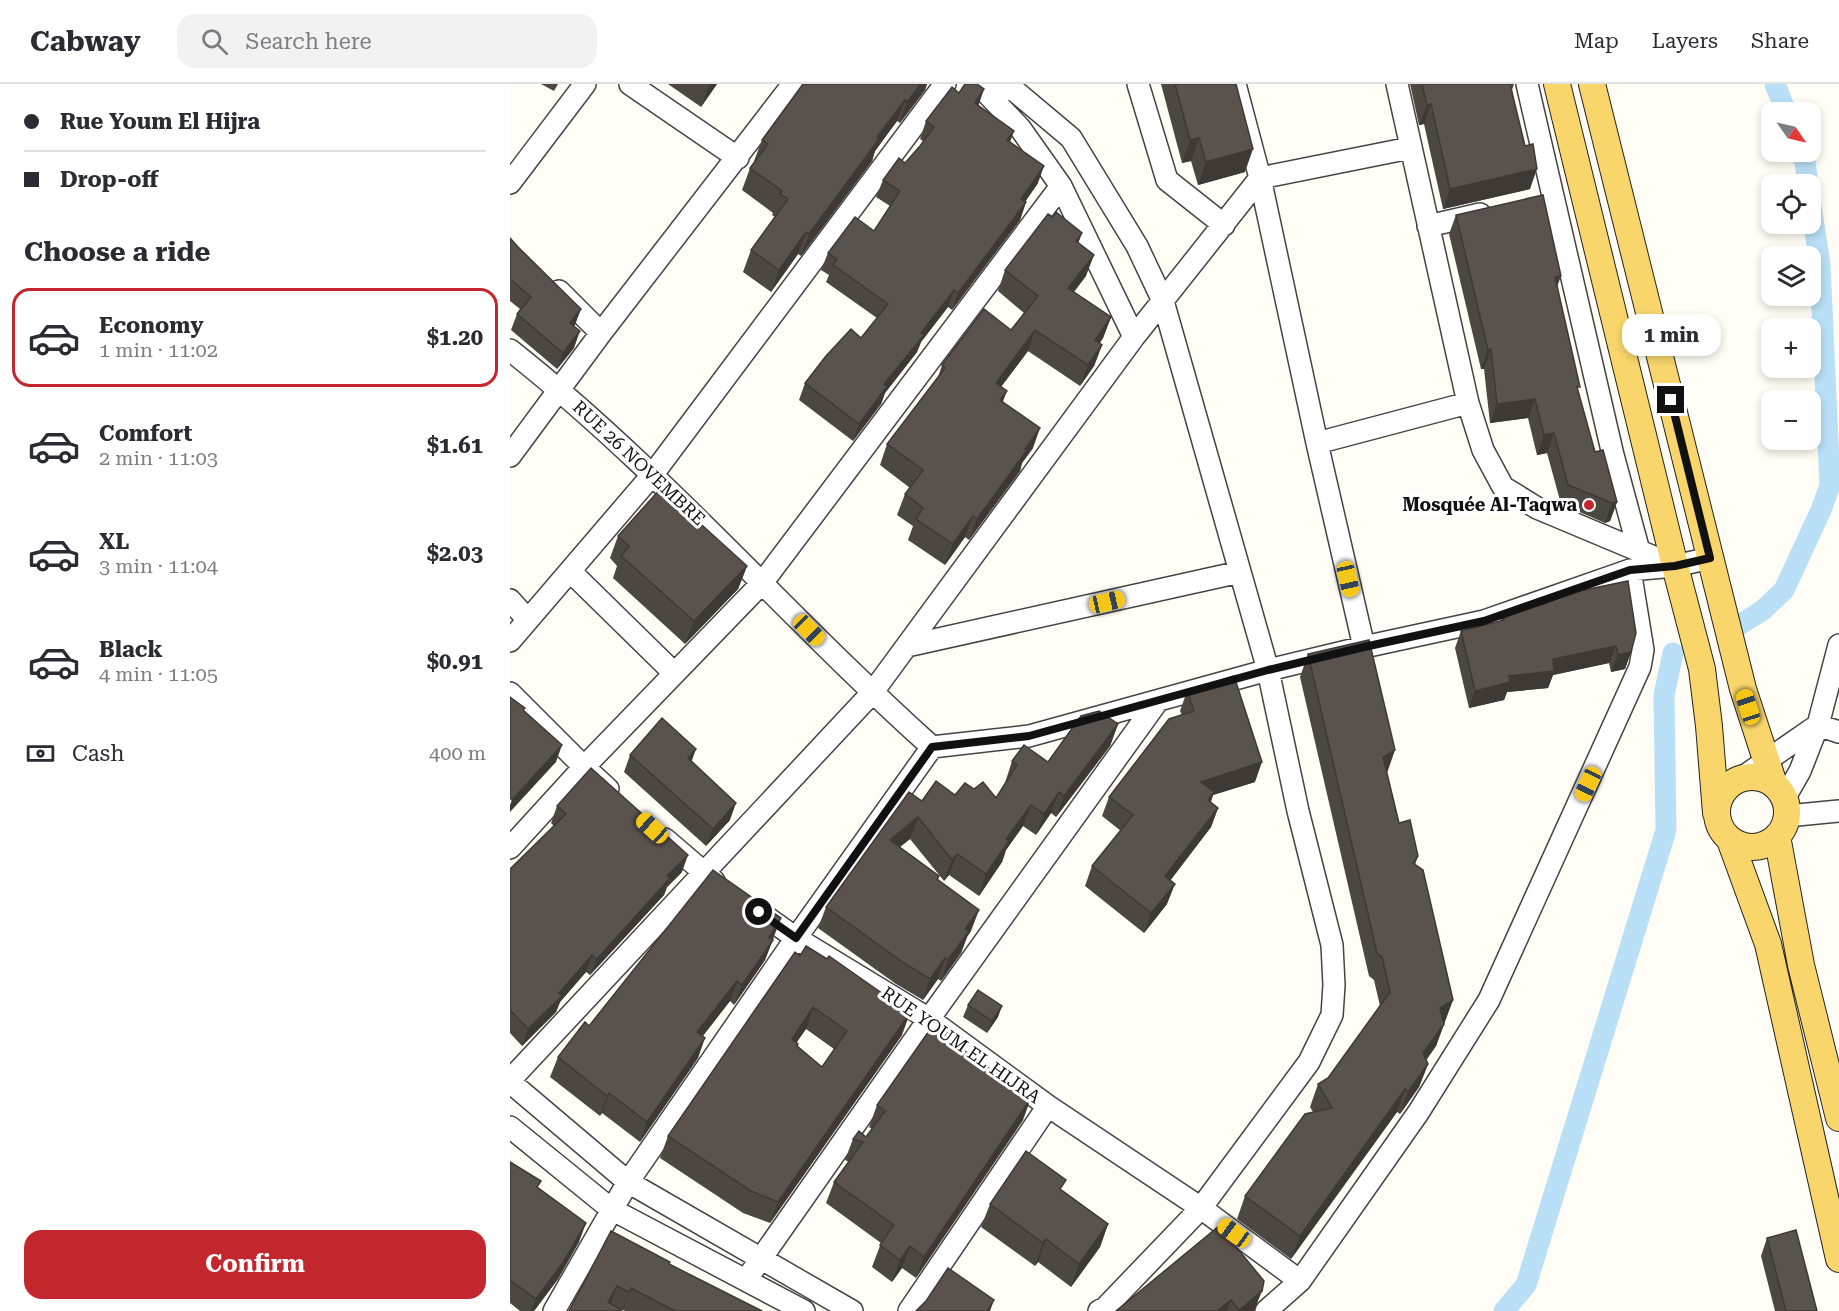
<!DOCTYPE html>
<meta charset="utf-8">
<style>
body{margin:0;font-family:"Roboto Serif",serif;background:#f2f2f3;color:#2b2b33;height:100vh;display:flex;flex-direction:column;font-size:22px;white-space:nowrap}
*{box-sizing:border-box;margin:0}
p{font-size:20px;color:#7c7c81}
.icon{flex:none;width:33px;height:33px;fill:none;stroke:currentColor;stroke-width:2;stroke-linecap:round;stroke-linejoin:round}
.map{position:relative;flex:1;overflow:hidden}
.details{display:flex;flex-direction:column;background:#fff;width:510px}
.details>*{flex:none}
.hud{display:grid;align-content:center;height:132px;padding:0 24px;background:#fff}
.needle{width:39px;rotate:124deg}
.fabs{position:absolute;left:1251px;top:18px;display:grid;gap:12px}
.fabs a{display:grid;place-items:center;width:60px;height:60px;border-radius:12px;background:#fff;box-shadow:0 3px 9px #0003;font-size:30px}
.end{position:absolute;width:27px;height:27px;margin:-14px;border:8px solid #111;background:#fff;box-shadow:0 0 0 3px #fff}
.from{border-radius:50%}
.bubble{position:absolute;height:42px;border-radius:18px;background:#fff;box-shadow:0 3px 9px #0003;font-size:20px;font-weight:700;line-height:42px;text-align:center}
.car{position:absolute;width:18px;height:36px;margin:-18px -9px;border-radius:8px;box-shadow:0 0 4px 2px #0007;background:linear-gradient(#f5c518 24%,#345 0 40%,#f5c518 0 76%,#345 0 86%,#f5c518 0)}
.hud b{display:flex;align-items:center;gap:21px;height:57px;font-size:22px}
.hud b+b{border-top:2px solid #e1e1e2}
.hud i{width:15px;height:15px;background:#2b2b33}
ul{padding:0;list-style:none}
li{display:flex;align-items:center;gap:18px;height:99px;margin:0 12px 9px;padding:0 12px;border:3px solid transparent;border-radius:18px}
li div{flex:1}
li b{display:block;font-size:22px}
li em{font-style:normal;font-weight:700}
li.active{border-color:#c4262e}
li>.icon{width:54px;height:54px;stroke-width:1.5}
h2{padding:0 24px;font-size:27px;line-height:72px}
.pay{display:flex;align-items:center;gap:15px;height:66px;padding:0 24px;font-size:22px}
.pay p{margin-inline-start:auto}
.button{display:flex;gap:12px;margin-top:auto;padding:12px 24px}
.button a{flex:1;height:69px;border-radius:18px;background:#c4262e;color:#fff;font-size:24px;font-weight:700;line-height:69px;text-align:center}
header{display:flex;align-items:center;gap:36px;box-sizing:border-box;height:84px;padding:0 30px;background:#fff;border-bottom:2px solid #e1e1e2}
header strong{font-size:28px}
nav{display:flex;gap:33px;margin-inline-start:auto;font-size:21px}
.search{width:420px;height:54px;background:#f2f2f3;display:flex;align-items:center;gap:15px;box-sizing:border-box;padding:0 21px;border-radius:18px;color:#7c7c81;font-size:22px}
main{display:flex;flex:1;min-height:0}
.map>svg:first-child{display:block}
</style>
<header>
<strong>Cabway</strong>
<div class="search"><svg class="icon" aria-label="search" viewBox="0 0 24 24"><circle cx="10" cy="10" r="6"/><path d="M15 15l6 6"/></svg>Search here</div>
<nav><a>Map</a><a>Layers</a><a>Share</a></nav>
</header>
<main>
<section class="details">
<div class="hud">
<b><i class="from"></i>Rue Youm El Hijra</b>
<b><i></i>Drop-off</b>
</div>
<h2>Choose a ride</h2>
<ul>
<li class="active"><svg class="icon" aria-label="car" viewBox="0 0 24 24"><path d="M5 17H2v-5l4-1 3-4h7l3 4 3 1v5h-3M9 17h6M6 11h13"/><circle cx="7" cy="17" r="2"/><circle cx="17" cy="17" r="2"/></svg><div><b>Economy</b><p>1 min · 11:02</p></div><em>$1.20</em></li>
<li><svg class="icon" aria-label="car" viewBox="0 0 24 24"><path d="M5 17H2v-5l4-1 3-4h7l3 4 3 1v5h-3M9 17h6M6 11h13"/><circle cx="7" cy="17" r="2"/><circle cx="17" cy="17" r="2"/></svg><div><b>Comfort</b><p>2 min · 11:03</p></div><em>$1.61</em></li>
<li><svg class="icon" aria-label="car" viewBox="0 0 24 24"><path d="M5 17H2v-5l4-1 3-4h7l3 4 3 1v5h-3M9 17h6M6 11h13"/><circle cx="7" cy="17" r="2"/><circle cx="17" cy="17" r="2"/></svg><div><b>XL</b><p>3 min · 11:04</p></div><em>$2.03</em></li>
<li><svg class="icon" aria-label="car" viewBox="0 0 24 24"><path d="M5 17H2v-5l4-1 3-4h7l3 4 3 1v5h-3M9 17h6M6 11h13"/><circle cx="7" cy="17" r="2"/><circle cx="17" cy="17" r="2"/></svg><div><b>Black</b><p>4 min · 11:05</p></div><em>$0.91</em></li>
</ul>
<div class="pay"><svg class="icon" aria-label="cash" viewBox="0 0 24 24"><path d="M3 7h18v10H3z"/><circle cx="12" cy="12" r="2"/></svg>Cash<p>400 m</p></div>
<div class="button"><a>Confirm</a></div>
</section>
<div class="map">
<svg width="1329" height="1227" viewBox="0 0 1329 1227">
<rect width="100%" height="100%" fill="#fffdf5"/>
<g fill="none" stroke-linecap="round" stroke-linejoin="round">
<!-- canal -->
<path stroke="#b9e0f7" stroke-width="21" d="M1265,0L1276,28
M1291,68L1295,78L1298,100
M1223,545L1253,526L1274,506L1311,426L1320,401L1310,180L1300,116
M994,1227L1016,1201L1156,746L1154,611L1163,569"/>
<defs>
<path id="minor" d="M120,0L228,74
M468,0L510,44L551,102L624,253
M485,0L505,7L561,54L627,162L653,217L758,586L788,727L822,861L824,901L822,931L799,978L691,1124L595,1224L589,1227
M628,0L657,96L714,141
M725,0L750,94L807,359L854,563
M887,0L958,319L973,366L993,403L1027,424L1163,481
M1017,0L1103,371L1129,467
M0,99L75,0
M918,142L970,130
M49,207L91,249
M0,266C152,386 278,534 422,663L519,652L758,586L854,563L974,537L1120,486L1165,482L1200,474
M807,359L958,319
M0,372L91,249L283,0
M60,487L164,589
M0,516L18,536
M0,557L143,390L435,0
M1329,561L1308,641L1329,648
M397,562L730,488
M0,609L74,683L98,705
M1230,695L1308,641L1290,687L1274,715
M1277,732L1329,727
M155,755L204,797
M0,764L74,683L252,499L551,102
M245,825L286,854L419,935L538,1022L691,1124L790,1197
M0,996L362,609L624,253L750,94L900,64
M0,998L118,1098L342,1227
M0,1043L101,1125L294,1227
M236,1196L419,935L647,618
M44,1227L118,1098L286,854L422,663
M399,1227L538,1022
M756,1227L790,1197L908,1029L979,916L1130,583L1133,566L1120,486"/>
<path id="major" d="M1047,0L1165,482L1192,585L1199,642L1206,729
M1082,0L1233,605L1264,700
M1207 728a35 35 0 1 1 70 0a35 35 0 1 1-70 0Z
M1267,752L1291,881L1329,1034
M1220,756L1258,860L1329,1175"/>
</defs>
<!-- minor casing -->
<use href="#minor" stroke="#444" stroke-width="24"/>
<!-- major casing -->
<use href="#major" stroke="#222" stroke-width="28"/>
<!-- minor -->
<use href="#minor" stroke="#fff" stroke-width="21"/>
<!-- major -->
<use href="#major" stroke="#f9d66b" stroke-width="26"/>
</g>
<!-- wall -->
<path fill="#4d4742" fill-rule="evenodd" d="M31,0H48L44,7Z
M158,0H207L191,23Z
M293,0H417L415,6L390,39L387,37L365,67L362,77L291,172L288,170L261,208L233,188L241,166L265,133L262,131L263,129L232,106L240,84L245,78L244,77L252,56Z
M651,0H726L735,88L688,101L681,77L672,79Z
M900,0H1004L1002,6L1020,105L933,125L914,40L909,41Z
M468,21L500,58L528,99L515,118H516L510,136L442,226L438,223L411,258L407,268L375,309L371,320L343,357L289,316L295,299L351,254L367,234L316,198L319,191L311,186L318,169L364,147L380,122L366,113L373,96L395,79L410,62L413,57L410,55L416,37Z
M946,131L1047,202L1068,308L1085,368L1107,418L1100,437L1095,439L1051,420L1037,369L1027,371L1018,334L980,339L974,285H971L939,150Z
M543,133L572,149L568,159L576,192L564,208L601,233L593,254L590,259L592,261L584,282L570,302L518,267L491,303L493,318L523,364L512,379L510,387L459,456L455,453L435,481L398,456L403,442L387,431L395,410L400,404L370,381L377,360L428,293L432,281L501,246L514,229L488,207L495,186Z
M0,154L65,241L64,242V264L47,285L1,246L7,230L10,225L0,217Z
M108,452L237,482L228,505L175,560L103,494L107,482L100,474Z
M1035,514L1121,568L1115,585L1101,588L1099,579L1043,591L1038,604L997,608L994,616L959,624L945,564L951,547L990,537L993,529L1033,519Z
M798,570L877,688L889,739L908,772L905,781L943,916L926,962L916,976L918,980L909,1003L890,1030L887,1028L781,1175L727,1135L735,1112L803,1028L800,1023L808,1000L818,994L870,922L864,896L859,892L790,593Z
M677,607L745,698L703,711L701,718L708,724L701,743L660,797L657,820L634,849L575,802L582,782L611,747L592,732L599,713L672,631L670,627Z
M608,640L600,662L546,733L541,729L526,751L513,742L496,766L492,778L469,812L439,791L434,797L400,755L390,763L429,792L428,796L461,847L457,853L451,869L431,897L428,895L413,916L386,900L308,844L316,823L412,717L445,711L464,705L486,714L495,699L502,677L538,678Z
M120,671L182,678L220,736L196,762L114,688Z
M47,722L172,788L157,803L154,811L80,891L76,888L50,918L46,928L12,962L0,949V785L44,742L41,739Z
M264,854L262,858L255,876L224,921L220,917L193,952L188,974L130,1058L92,1029L90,1032L40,993L48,973L79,942Z
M285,868L392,951L260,1139L233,1129L150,1074L158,1052ZM296,945L324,965L312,983L287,963L288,960L286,958Z
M458,921L488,933L477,949L453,933Z
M431,951L457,958L454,967L513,1036L406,1194L392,1184L382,1198L362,1183L371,1159L316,1119L324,1098L339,1078L335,1076L343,1055L356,1053L362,1045L359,1043L367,1021Z
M0,1078L28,1104L69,1158L48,1195L24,1227H10L0,1219Z
M552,1106L598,1140L590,1163L561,1203L528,1178L525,1182L471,1143L480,1120Z
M709,1142L744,1227H606Z
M101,1147L159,1181L252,1227H115L113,1226L112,1227H59Z
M1257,1154L1307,1227H1265L1251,1172Z"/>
<!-- shaded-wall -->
<path fill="#3f3936" d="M200,0H207L191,23L199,2Z
M411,0H417L415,6L390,39L397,18Z
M474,5L468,23L465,19Z
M395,16L387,37L365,67L362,77L291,172L299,150Z
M921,20L914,40L909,41L917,21Z
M504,47L498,64L497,56Z
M689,54L681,77L672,79L680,56Z
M743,65L735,88L688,101L696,78Z
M534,82L528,99L505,132L511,115Z
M1027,85L1020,105L933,125L940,105Z
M516,118L510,136L442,226L448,209Z
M296,148L288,170L261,208L269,186Z
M572,149L564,170L566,157Z
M584,171L576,192L550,225L558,204Z
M1051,192L1044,211L1045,193Z
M444,206L438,223L411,258L407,268L375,309L371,320L343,357L349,340L374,300L411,249Z
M71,225L65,241L54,256L60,239Z
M601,233L593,254L577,277L585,256Z
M525,246L518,267L478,320L486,299Z
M70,247L64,264L47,285L53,269Z
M592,261L584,282L570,302L578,281Z
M981,265L974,285H971L978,266Z
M497,307L489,328L490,316Z
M1025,315L1018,334L980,339L987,320Z
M530,344L523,364L512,379L510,387L459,456L467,435Z
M1044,349L1037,369L1027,371L1034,351Z
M1107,418L1100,437L1095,439L1102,419Z
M463,432L455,453L435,481L443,460Z
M237,482L228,505L175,560L184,537Z
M1106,562L1099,579L1043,591L1038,604L997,608L994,616L959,624L965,607L999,592L1043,575Z
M1121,568L1115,585L1101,588L1108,571Z
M608,640L600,662L546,733L554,712Z
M52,661L46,678L0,728V721L2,716Z
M186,665L180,682L178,674Z
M885,666L877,689L873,673Z
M752,678L745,698L703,711L697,728L691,698Z
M549,708L541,729L526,751L534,730Z
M226,719L220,736L196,762L203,745Z
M521,721L513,742L496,766L492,778L469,812L476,790L496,755Z
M708,724L701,743L648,812L655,792Z
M408,733L400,755L372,777L380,756Z
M447,770L439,791L434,797L442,776Z
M178,771L172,788L157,803L154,811L80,891L87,875L157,792Z
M665,800L657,820L634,849L641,829Z
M469,826L461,847L457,853L451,869L431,897L438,876L455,845Z
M271,834L255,876L224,921L232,901L259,854Z
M82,871L76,888L50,918L46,928L12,962L18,945Z
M435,874L428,895L413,916L420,895Z
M227,897L220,917L180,968L187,948Z
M943,916L934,939L922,946L930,924Z
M492,922L488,933L477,949L482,937Z
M303,923L296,945L274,977L282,955Z
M400,929L392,951L260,1139L268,1118Z
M934,940L926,962L905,992L913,969Z
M195,954L188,974L130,1058L137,1038Z
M918,980L909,1003L890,1030L898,1008Z
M895,1005L887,1028L781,1175L790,1152Z
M99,1009L92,1029L90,1032L97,1012Z
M521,1014L513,1036L406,1194L414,1173Z
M76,1139L69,1158L48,1195L24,1227H21L26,1215Z
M598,1140L590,1163L561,1203L569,1180Z
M536,1155L528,1178L525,1182L533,1159Z
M400,1162L392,1184L382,1198L390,1176Z
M107,1202L99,1224L98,1218Z
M121,1204L113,1226L112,1227L119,1208Z
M752,1207L744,1227H728L729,1226Z
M484,1216L480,1227H477Z
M721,1216L717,1227H707Z"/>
<!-- building -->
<path fill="#5a524d" stroke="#3f3936" stroke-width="1.5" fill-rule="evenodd" d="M293,0H411L397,18L395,16L367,53L369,55L299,150L296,148L269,186L241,166L278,115L270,110L272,107L240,84L258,60L252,56Z
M455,0H467L474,5L465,19L504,47L497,56L534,82L511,115L516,118L448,209L444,206L411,249L414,251L374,300L377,302L349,340L295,299L316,272L341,245L351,254L378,220L323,181L327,175L318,169L345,133L364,147L390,107L373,96L389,74L395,79L410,62L424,43L416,37L442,3L449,9Z
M665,0H726L743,65L696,78L689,54L680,56Z
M912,0H1001H1000L1015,62L1023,60L1027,85L940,105L921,20L917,21Z
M1033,111L1051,192L1045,193L1070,303H1067L1085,368L1093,366L1107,418L1102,419L1058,401L1044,349L1034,351L1025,315L987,320L981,265L978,266L946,131Z
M546,128L572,149L566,157L584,171L558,204L601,233L585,256L592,261L578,281L525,246L486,299L497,307L490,316L530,344L515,365L517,366L467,435L463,432L443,460L406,435L413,424L395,410L413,386L377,360L435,284L432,281L474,225L501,246L528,212L495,186L538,130L543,133Z
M0,154L8,163L71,225L60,239L70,247L53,269L7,230L21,213L0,195Z
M151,404L237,482L184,537L111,472L119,462L108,452Z
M1118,497L1126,549L1121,568L1108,571L1106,562L1043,575L1044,587L999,592L1000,598L965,607L951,547L994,536L993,529L1017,521L1036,519L1035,514Z
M859,556L885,666L873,673L889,739L900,736L908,772L903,779L913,786L943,916L930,924L934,940L913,969L918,980L898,1008L895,1005L790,1152L735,1112L795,1030L822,1024L808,1000L818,994L880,908L872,873L867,869L798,570Z
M724,592L752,678L691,698L704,708L698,716L708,724L655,792L665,800L641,829L582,782L623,731L599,713L659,635L684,627L677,607Z
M0,613L15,624L13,626L52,661L2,716L0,714Z
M589,627L608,640L554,712L549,708L534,730L521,721L496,755L499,757L476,790L447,770L442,776L408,733L380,756L429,792L427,795L469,826L455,845L459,847L438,876L435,874L420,895L394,879L316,823L399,708L412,717L426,697L445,711L455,699L464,705L473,698L486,714L507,681L502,677L514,661L538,678L571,632Z
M152,634L186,665L178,674L226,719L203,745L120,671Z
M81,684L178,771L157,792L160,794L87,875L82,871L49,909L52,912L18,945L0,926V785L56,730L47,722Z
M203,786L271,834L259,854L263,856L232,901L227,897L187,948L195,954L137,1038L99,1009L97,1012L48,973L75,938L79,942Z
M296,862L317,875L319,872L400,929L268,1118L241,1107L158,1052L285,868L290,872ZM303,923L337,947L312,983L287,962L288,960L282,955Z
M468,906L492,922L482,937L458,921Z
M437,943L457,958L452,965L521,1014L414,1173L400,1162L390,1176L370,1161L384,1141L324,1098L353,1058L343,1055L349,1047L356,1053L375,1027L367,1021L421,944L431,951Z
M516,1067L556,1096L550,1105L598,1140L569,1180L536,1155L533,1159L480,1120Z
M0,1078L31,1097L27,1103L76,1139L54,1177L26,1215L0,1196Z
M709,1142L754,1197L752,1207L729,1226L721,1216L707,1227H606Z
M1286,1146L1307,1227H1276L1257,1154Z
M101,1147L160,1178L159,1180L252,1227H162L163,1226L121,1204L119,1208L107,1202L98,1218L110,1225L109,1227H59Z
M438,1184L484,1216L477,1227H406L416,1217Z"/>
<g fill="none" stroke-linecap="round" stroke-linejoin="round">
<!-- route -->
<path stroke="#111" stroke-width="8" d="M249,828L286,854L422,663L519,652L758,586L854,563L974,537L1120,486L1165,482L1200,474L1161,316"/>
</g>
<!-- markers -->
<circle fill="#c4262e" stroke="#fff" stroke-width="2" cx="1079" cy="421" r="6"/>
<g text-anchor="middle" stroke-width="6" stroke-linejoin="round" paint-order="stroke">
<!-- street labels -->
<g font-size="18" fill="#111" stroke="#fff">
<text transform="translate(129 379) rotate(43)" y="6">RUE 26 NOVEMBRE</text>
<text transform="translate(451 961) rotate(35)" y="6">RUE YOUM EL HIJRA</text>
</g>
<!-- poi labels -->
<g font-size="18" font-weight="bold" fill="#111" stroke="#fff" text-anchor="end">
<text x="1067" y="427">Mosquée Al-Taqwa</text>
</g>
</g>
</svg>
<div class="fabs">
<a><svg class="needle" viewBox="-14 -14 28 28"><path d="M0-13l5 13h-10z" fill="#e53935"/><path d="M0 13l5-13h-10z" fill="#7c7c81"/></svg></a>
<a><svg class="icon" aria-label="locate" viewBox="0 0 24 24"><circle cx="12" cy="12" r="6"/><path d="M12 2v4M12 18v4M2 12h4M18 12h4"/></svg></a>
<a><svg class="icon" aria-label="layers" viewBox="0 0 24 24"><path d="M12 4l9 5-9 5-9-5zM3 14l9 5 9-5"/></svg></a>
<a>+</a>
<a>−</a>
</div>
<i class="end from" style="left:249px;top:828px"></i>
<i class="end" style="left:1161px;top:316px"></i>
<div class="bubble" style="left:1112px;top:230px;width:99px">1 min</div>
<i class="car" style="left:838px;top:495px;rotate:167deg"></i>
<i class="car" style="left:597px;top:518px;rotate:77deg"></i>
<i class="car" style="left:299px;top:546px;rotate:135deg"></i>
<i class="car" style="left:1238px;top:623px;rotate:342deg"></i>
<i class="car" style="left:1078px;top:700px;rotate:205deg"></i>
<i class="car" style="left:142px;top:744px;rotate:312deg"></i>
<i class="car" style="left:724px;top:1149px;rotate:306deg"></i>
</div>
</main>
